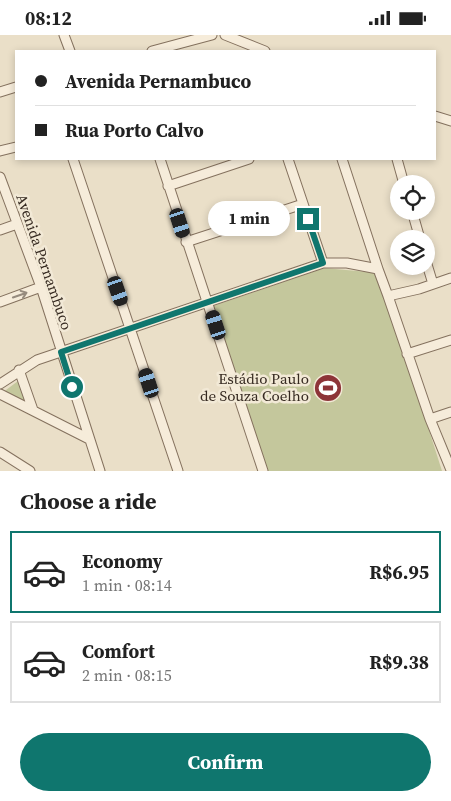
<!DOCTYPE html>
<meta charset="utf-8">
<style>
body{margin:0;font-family:"Source Serif 4",serif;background:#f6f6f6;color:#222;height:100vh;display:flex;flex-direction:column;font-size:19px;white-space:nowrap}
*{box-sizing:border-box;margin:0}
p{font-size:16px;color:#767676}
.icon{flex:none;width:28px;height:28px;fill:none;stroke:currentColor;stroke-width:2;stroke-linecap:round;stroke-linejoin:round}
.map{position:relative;height:436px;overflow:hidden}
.panel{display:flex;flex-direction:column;background:#fff;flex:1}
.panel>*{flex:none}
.banner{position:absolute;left:15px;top:15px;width:421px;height:110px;border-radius:0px;box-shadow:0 2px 8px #0003;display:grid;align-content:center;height:110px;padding:0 20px;background:#fff}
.buttons{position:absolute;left:390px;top:140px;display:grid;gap:10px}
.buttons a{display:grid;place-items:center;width:45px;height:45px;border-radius:50%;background:#fff;box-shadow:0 2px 8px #0003;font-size:25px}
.end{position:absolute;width:22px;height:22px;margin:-11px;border:6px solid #0f766e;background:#fff;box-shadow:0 0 0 2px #fff}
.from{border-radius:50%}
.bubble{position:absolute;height:35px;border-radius:18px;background:#fff;box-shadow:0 2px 8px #0003;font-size:16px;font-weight:700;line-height:35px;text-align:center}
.car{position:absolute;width:15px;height:30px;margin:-15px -8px;border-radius:6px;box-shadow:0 0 4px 1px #0007;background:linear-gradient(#222 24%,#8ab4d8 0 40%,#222 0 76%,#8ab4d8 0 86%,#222 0)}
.banner b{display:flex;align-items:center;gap:18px;height:48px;font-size:19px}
.banner b+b{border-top:1px solid #e0e0e0}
.banner i{width:12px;height:12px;background:#222}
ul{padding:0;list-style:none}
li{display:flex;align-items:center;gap:15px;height:82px;margin:0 10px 8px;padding:0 10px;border:2px solid #e0e0e0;border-radius:0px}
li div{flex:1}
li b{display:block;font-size:19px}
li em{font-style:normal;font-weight:700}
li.selected{border-color:#0f766e}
li>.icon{width:45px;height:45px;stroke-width:1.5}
h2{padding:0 20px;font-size:22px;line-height:60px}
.cta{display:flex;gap:10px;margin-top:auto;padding:10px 20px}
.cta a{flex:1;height:58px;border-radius:30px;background:#0f766e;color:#fff;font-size:20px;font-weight:700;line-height:58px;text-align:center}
.status{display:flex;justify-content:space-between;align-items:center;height:35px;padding:0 25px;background:#fff;direction:ltr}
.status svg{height:14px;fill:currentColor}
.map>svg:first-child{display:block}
</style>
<div class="status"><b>08:12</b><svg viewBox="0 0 49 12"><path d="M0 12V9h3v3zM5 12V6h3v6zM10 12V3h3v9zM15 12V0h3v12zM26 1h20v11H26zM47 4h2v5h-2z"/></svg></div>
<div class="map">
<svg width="451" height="436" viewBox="0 0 451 436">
<rect width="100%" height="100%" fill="#eadfc8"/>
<!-- green -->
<path fill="#c4c79c" d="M324,233L379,238L442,436H268L213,271Z
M18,346L29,374L2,358Z"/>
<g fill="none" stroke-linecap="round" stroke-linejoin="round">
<defs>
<path id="minor" d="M64,0L70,16
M225,0L265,16
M152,16L212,0
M0,57L16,52
M435,81L451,86
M0,116L16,112
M73,124L178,436
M160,124L263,436
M288,124L323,228
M342,124L378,234
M397,124L404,149
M0,142L41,252L100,436
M168,151L249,124
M412,176L420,204
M0,195L17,189
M186,207L303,169
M426,226L433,249
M388,261L430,384L451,435
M0,267L41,252
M407,319L451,305
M19,335L33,375
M0,349L37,325L323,228H347L378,234L388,261L419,254L451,243
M0,359L89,404
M430,384L451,377
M0,417L30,436"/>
</defs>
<!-- minor casing -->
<use href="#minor" stroke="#84715e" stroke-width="11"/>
<!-- minor -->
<use href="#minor" stroke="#f6ecda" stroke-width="9"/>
</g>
<!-- one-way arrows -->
<defs><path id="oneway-shaft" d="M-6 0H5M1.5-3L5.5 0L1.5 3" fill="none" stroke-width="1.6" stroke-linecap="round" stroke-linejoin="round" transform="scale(1.25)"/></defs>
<use stroke="#968b7e" href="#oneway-shaft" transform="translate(20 260) rotate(-19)"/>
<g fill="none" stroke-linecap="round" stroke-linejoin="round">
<!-- route -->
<path stroke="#0f766e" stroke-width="6" d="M72,352L61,317L323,228L308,184"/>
</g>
<!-- icons -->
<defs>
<symbol id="stadium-disc" viewBox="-11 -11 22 22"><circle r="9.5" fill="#8d3438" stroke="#f2e9d6"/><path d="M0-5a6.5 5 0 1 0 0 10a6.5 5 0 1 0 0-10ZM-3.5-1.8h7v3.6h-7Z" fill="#fff"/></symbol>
</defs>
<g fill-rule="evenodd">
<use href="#stadium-disc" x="312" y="337" width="32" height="32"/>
</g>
<g text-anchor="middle" stroke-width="5" stroke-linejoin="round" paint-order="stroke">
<!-- street labels -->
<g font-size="15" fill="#362a21" stroke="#f2e9d6">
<text transform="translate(44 227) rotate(71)" y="5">Avenida Pernambuco</text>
</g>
<!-- poi labels -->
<g font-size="15" fill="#362a21" stroke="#f2e9d6" text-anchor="end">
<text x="309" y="349">Estádio Paulo<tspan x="309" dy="17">de Souza Coelho</tspan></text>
</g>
</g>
</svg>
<div class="buttons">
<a><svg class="icon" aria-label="locate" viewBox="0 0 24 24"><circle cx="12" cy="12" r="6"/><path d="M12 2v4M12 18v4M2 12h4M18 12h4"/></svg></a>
<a><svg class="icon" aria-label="layers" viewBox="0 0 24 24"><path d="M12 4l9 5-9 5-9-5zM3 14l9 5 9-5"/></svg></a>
</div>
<i class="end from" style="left:72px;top:352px"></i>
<i class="end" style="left:308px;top:184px"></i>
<div class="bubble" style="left:208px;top:166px;width:82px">1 min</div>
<i class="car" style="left:180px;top:188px;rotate:162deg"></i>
<i class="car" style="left:118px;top:256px;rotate:161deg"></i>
<i class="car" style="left:216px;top:290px;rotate:342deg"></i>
<i class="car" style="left:149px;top:348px;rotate:342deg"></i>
<div class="banner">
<b><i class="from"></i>Avenida Pernambuco</b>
<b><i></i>Rua Porto Calvo</b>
</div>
</div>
<section class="panel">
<h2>Choose a ride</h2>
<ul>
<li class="selected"><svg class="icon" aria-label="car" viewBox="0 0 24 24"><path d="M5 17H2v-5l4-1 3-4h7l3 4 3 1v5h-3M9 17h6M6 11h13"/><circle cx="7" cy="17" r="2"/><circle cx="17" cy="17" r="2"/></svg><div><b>Economy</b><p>1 min · 08:14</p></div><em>R$6.95</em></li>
<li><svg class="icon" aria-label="car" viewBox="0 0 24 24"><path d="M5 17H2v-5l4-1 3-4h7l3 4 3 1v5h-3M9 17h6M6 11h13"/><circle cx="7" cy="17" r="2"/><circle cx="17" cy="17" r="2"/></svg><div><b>Comfort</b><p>2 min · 08:15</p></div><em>R$9.38</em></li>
</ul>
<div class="cta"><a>Confirm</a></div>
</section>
